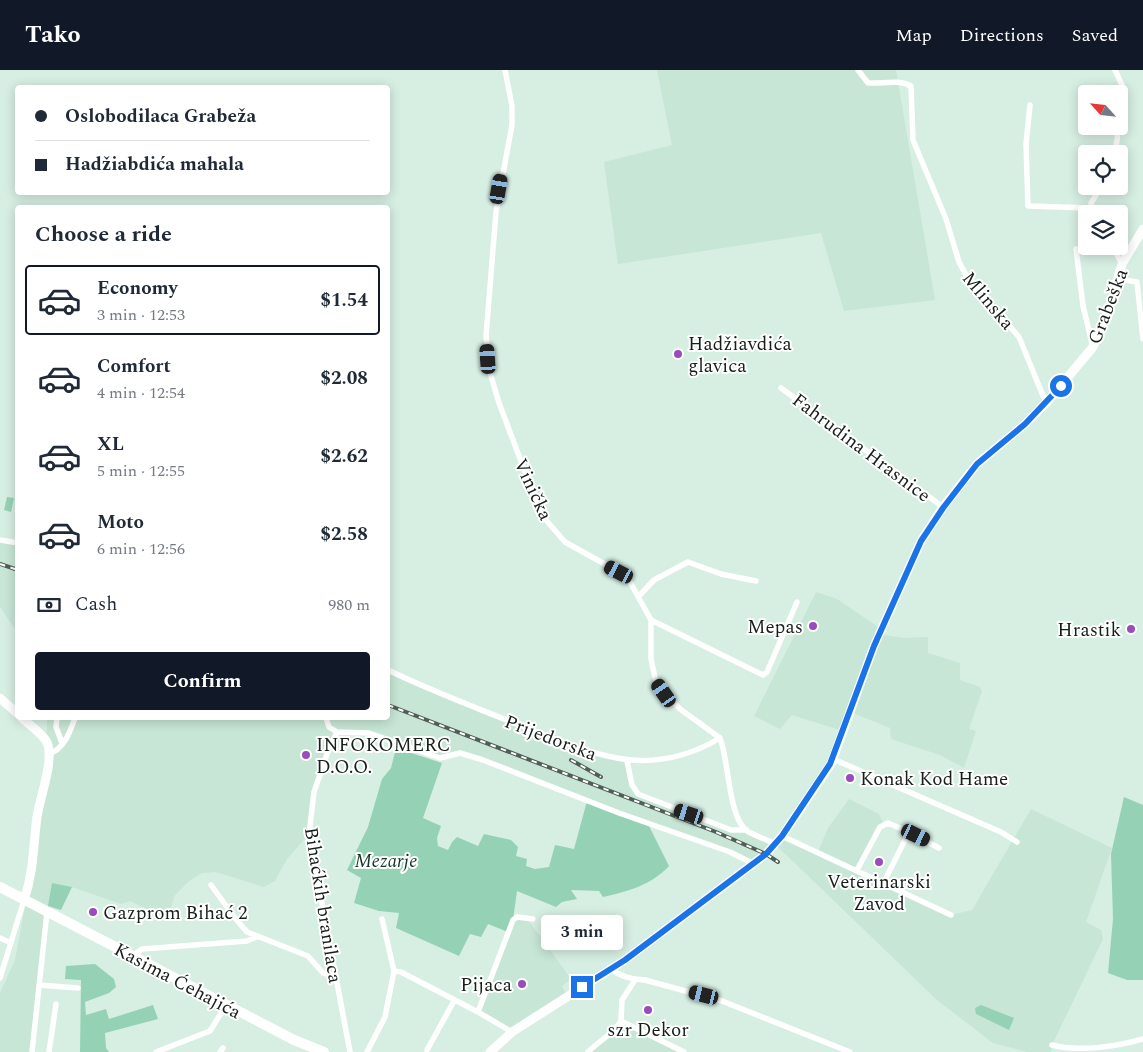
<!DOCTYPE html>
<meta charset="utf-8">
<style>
body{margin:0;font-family:Spectral,serif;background:#f2f2f3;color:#1f2937;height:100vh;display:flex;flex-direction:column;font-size:19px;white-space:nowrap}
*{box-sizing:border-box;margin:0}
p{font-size:16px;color:#747a83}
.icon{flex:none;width:28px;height:28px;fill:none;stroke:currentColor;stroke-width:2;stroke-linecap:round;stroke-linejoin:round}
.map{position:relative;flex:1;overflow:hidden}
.sheet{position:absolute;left:15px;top:135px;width:375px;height:515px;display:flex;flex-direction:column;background:#fff;border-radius:5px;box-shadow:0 2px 12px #0003}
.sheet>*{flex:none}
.banner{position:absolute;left:15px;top:15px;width:375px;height:110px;border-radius:5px;box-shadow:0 2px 12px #0003;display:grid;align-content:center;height:110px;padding:0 20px;background:#fff}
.needle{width:32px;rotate:297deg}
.tools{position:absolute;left:1078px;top:15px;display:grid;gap:10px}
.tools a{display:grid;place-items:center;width:50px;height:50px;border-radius:5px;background:#fff;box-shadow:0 2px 12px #0003;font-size:25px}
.end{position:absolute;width:22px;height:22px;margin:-11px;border:6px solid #1a73e8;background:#fff;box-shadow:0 0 0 2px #fff}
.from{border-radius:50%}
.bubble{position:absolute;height:35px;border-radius:5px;background:#fff;box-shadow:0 2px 12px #0003;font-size:16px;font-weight:700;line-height:35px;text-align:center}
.car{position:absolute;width:15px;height:30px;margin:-15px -8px;border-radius:6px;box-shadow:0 0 4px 1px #0007;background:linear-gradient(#222 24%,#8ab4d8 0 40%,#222 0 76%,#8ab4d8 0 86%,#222 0)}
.banner b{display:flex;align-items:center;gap:18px;height:48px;font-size:19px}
.banner b+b{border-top:1px solid #e0e1e3}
.banner i{width:12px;height:12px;background:#1f2937}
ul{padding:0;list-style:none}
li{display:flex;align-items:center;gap:15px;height:70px;margin:0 10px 8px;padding:0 10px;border:2px solid transparent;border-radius:5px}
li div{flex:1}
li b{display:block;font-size:19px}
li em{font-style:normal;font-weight:700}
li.current{border-color:#111827}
li>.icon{width:45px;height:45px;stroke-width:1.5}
h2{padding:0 20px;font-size:22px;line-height:60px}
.pay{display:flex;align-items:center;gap:12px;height:55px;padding:0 20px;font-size:19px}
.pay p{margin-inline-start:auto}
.cta{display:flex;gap:10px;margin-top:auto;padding:10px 20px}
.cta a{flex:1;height:58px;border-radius:5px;background:#111827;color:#fff;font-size:20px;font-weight:700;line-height:58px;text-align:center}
header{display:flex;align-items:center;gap:30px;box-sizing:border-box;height:70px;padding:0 25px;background:#111827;color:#fff}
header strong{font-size:24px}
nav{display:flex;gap:28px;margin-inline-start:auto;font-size:18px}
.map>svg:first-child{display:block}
</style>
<header>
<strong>Tako</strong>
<nav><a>Map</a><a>Directions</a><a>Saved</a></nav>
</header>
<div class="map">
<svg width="1143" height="982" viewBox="0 0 1143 982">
<rect width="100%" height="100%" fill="#d7eee3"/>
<!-- built -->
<path fill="#c7e6d6" d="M657,0H896L935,230L844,241L821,163L618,194L604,92L672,75Z
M0,470L17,473V562L0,537Z
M816,522L837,529L881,559L843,661L792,645L780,659L754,646Z
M883,565L904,568L928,567V583L960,593V610L980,617L982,621L969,659L976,661L964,698L940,685L891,669L890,658L853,643Z
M388,600L515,653L627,691L633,719L731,760H747L775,774L782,766L818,782L828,758L849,729L879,744L884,754L857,800L951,845L972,840L1031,739L1112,778L1086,852L1101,860L1103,869L1052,975L1051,982H1027L993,973L937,930L776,775L752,793L740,786L460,683L444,687L369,663L337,662L319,708L309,764L287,789L275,811L264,817L216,802L202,803L189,811L175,825L167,848L130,831L121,834L75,818L52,813L32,982H0V923L15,890L26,831L48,684L42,667L47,661V648H388Z
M526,847L571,909L562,916L567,926L512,962L478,942L513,850Z
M621,951L684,982H588Z"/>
<!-- green -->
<path fill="#95d2b5" d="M7,427L14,428L11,442L4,440Z
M396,678L442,693L423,748L441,756L437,768L438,776L448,780L452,772L457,767L478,776L484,764L511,770L518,777L516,786L527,789L526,796L535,799L549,797L555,775L574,779L587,731L648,754L669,796C653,814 627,822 603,827L599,821L571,820L577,829L562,832L556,837L517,821L513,850L508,862L488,854L481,867L470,864L459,886L396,858L399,843L379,841L354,833L361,808L347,800L368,757L382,709L391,698Z
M1124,727L1143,735V910H1127L1108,903L1113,849L1111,784Z
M52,813L72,817L61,840L48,836Z
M95,894L114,909L116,917L109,923L85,932L86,945L106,939L109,949L153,935L158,949L105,963L106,978L109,982H80L81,910L65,909L66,896Z
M981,935L1014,948L1009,960L976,944L975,938Z"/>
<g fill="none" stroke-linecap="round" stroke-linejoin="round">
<!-- street -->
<path stroke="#fff" stroke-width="5.5" d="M505,0L512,36V55L496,142L486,266L491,306L499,333L536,431L546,450L565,472L619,502L630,512L651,550V589L656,612L680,639L720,668C729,690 728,747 747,761C756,766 767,770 776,774
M858,0L868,13C882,14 898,9 911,16L913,70L946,149L959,192L967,207L1019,267L1046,333
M1115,0L1122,15L1119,54
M1030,35L1026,74L1028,136L1090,138
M1115,84L1119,56
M1092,144L1091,133L1102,116
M1112,176L1122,194
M1076,179L1083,236L1093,277
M1118,209L1137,212L1143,269
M781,318L943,437
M0,470L18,473
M639,526L654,510L688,492L721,504L756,511
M651,550L763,605L767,602L797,532
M388,600C429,620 472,636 514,653C587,681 645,713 720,668
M57,648L56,657L62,673
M326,648L329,657L337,662
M337,662L369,663L440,688L460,683L483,690L619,743L730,782L752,793
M337,662L327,684L314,722L309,764L350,982
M48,684C64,680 70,662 75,648
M833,689L1001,762L1017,772
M627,691L632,715L638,724L731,760H747
M909,762L939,778
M782,766L951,845
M857,800L880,757L888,753L909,762L884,812
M211,815L235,848L247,862L308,886L323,903L335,907
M0,868L11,873
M133,886L142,879L247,871L256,867
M611,899C621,907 632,909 645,910L722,931L850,982
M394,901L401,902L478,942L512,962
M0,908L24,830
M39,915L78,918
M478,942L513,850L517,847L533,849
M621,951L684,982
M621,951L622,930L635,910
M1052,975C1078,982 1116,977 1143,969
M427,980L454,931
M32,982L47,842
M49,982L56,934
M156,982L210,961L226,935
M220,982L223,978
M367,982L385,947L394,901L382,849
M588,982C599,971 612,965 621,951"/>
<!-- secondary -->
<path stroke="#fff" stroke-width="9" d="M0,628L18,644
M22,648C29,655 45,665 48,675C53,695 40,726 37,747C33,776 34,801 24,830
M490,982L512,962L625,890L766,784L782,766L831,694L874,576L921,471L943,437L977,394L1025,354L1046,333L1093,277L1109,238L1122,194L1143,159"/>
<!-- primary -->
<path stroke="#fff" stroke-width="10" d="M0,817L294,970L324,982"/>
<defs>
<path id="rail" d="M0,494L18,500
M388,635L716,762L766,784L778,792
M571,690L601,707"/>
</defs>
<!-- rail casing -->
<use href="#rail" stroke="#515e57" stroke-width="4"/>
<!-- rail -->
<use href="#rail" stroke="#fff" stroke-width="2" stroke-dasharray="5.5" stroke-linecap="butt"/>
</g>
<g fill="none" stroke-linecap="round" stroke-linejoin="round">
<!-- route -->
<path stroke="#1a73e8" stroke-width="6" d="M582,917L625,890L766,784L782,766L830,694L874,576L921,471L943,438L977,394L1025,354L1061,316"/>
</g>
<!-- markers -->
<g fill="#9a4cbd" stroke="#fff" stroke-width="2">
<circle cx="678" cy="284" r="5"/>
<circle cx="813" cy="556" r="5"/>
<circle cx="1131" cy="559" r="5"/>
<circle cx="306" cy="685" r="5"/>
<circle cx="850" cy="708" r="5"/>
<circle cx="879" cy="792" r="5"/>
<circle cx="93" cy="842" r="5"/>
<circle cx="522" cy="914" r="5"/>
<circle cx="648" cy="940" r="5"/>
</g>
<g text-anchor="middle" stroke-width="4" stroke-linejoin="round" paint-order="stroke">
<!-- street labels -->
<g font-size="19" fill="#171f1b" stroke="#fff">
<text transform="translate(989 230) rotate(50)" y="7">Mlinska</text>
<text transform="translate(1107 236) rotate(-69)" y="7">Grabeška</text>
<text transform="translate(862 377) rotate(37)" y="7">Fahrudina Hrasnice</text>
<text transform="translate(534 419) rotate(65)" y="7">Vinička</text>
<text transform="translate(551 667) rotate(21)" y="7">Prijedorska</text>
<text transform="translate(324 835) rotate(81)" y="7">Bihaćkih branilaca</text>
<text transform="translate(178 910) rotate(28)" y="7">Kasima Ćehajića</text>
</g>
<!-- poi labels -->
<g font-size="19" fill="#171f1b" stroke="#fff" text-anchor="start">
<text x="688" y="280">Hadžiavdića<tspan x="688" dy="22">glavica</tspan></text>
<text x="803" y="563" text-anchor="end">Mepas</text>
<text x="1121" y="566" text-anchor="end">Hrastik</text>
<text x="316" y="681">INFOKOMERC<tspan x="316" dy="22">D.O.O.</tspan></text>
<text x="860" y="715">Konak Kod Hame</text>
<text x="879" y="818" text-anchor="middle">Veterinarski<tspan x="879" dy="22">Zavod</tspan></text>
<text x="103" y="849">Gazprom Bihać 2</text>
<text x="512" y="921" text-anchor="end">Pijaca</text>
<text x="648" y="966" text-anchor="middle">szr Dekor</text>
</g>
<!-- park labels -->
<g font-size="19" font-style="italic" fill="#143527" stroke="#fff">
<text x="386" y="797">Mezarje</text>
</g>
</g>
</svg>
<div class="tools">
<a><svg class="needle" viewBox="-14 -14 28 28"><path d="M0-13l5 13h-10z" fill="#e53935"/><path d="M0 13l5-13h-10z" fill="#747a83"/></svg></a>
<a><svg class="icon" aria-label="locate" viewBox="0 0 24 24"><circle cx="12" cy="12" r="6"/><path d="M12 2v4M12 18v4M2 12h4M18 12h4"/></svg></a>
<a><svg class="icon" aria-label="layers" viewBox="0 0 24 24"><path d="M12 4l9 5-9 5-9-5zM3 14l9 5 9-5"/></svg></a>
</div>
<i class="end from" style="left:1061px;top:316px"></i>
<i class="end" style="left:582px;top:917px"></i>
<div class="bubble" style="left:541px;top:845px;width:82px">3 min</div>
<i class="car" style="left:499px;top:119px;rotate:10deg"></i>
<i class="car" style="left:488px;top:289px;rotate:356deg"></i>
<i class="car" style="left:619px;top:502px;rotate:297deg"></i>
<i class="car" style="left:664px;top:623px;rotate:325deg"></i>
<i class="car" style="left:689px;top:744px;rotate:288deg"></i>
<i class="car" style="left:916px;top:765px;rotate:116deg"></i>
<i class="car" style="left:704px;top:925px;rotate:284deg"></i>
<div class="banner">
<b><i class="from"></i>Oslobodilaca Grabeža</b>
<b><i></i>Hadžiabdića mahala</b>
</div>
<section class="sheet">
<h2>Choose a ride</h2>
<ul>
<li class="current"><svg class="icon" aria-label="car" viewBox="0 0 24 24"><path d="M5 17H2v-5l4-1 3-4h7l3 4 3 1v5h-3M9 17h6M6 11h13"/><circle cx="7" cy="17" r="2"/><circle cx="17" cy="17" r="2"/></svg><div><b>Economy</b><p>3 min · 12:53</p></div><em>$1.54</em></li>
<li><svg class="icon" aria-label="car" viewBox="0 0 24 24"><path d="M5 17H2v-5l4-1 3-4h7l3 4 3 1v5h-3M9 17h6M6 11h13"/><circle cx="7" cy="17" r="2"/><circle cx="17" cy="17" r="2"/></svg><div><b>Comfort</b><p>4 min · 12:54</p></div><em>$2.08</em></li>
<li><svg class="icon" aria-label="car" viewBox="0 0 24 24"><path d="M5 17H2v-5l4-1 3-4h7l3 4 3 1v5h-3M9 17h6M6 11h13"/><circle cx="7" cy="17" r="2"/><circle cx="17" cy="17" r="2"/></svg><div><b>XL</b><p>5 min · 12:55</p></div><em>$2.62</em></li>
<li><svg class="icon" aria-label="car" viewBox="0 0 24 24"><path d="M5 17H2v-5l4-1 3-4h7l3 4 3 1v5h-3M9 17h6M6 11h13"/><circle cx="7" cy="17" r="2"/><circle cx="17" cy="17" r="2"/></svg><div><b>Moto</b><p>6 min · 12:56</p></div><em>$2.58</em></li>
</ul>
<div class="pay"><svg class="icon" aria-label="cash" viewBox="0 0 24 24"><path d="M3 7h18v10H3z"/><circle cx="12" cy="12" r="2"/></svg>Cash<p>980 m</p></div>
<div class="cta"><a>Confirm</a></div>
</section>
</div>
